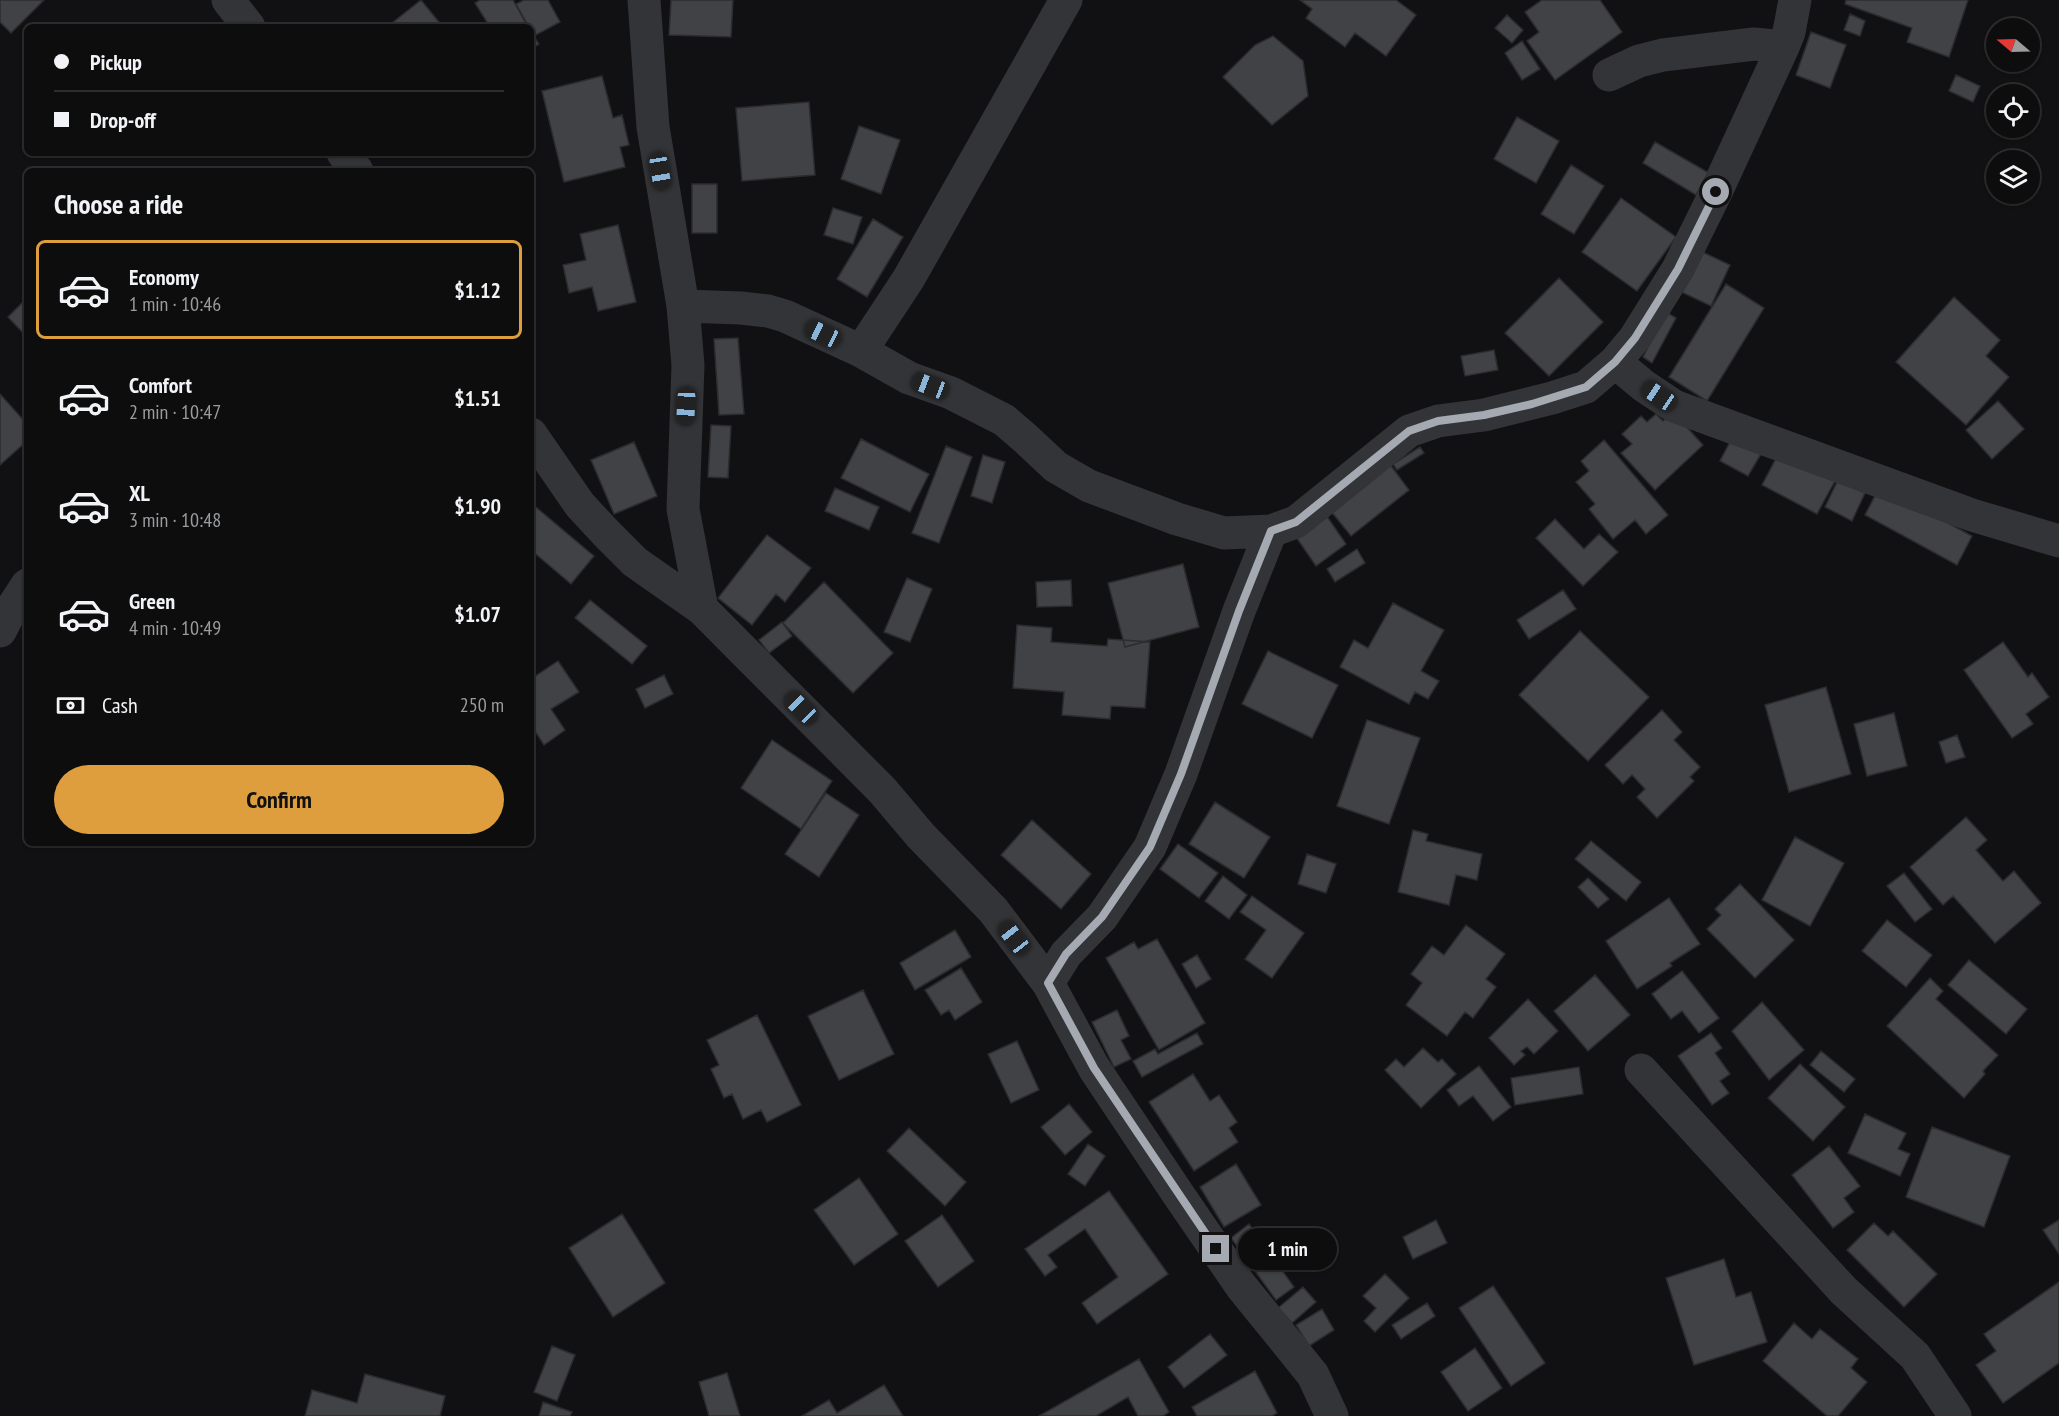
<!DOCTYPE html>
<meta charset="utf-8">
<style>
body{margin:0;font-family:"PT Sans Narrow",sans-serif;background:#1b1b1c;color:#f1f3f6;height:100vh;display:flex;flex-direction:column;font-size:22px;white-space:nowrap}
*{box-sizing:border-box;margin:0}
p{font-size:20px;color:#9a9c9e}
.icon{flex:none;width:33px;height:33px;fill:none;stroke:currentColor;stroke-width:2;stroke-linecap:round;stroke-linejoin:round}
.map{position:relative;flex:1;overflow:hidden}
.details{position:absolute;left:24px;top:168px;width:510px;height:678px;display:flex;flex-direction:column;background:#0d0d0e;border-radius:9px;box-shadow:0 2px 4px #0004,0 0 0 2px #2d2d2e}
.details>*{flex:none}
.hud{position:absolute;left:24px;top:24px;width:510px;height:132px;border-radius:9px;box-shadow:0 2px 4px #0004,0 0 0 2px #2d2d2e;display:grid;align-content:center;height:132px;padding:0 30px;background:#0d0d0e}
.needle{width:39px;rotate:289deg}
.fabs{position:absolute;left:1986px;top:18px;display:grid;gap:12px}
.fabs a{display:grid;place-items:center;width:54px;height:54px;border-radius:50%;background:#0d0d0e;box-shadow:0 2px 4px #0004,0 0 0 2px #2d2d2e;font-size:30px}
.end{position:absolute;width:27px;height:27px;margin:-14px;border:8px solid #a4a9b2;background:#111;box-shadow:0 0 0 3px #111}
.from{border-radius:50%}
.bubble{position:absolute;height:42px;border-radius:21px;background:#0d0d0e;box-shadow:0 2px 4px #0004,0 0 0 2px #2d2d2e;font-size:20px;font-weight:600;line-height:42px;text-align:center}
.car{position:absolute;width:18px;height:36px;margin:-18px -9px;border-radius:8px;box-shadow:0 0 4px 2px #0007;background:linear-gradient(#222 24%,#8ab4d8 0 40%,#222 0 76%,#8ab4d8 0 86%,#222 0)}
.hud b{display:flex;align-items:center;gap:21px;height:57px;font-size:22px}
.hud b+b{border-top:2px solid #2d2d2e}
.hud i{width:15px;height:15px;background:#f1f3f6}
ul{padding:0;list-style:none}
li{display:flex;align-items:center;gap:18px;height:99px;margin:0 12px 9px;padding:0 18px;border:3px solid transparent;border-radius:9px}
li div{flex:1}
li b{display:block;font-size:22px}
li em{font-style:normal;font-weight:600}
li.active{border-color:#df9e3d}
li>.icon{width:54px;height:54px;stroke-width:1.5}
h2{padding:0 30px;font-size:27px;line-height:72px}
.pay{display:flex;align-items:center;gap:15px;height:66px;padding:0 30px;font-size:22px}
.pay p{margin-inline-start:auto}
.button{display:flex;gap:12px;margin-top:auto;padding:12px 30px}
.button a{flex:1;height:69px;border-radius:36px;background:#df9e3d;color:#111;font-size:24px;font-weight:600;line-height:69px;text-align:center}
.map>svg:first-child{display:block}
</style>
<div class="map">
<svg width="2059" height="1416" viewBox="0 0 2059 1416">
<rect width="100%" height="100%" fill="#111113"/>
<!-- building -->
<path fill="#404246" stroke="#2c2c2e" stroke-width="1.5" d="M0,0H44L11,33L0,22Z
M421,0L443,27H387Z
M480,0H513L528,27H490L475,3Z
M524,0H548L560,22L534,36L531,27H529L516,4Z
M671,0H733L731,37L669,35Z
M1300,0H1396L1416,15L1386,56L1355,33L1345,47L1306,18L1312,9Z
M1542,0H1600L1622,32L1555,80L1527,41L1539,32L1525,12Z
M1846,0H1968L1949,57L1907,42L1912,28L1845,4Z
M1850,14L1865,21L1860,36L1844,30Z
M1507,15L1523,30L1512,43L1495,28Z
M531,32L539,44L531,49Z
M1811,32L1846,45L1830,88L1796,75Z
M1273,36L1303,61L1308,96L1272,125L1223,77L1255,45Z
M1522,41L1540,69L1522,80L1505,53Z
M1956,75L1980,86L1973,102L1949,91Z
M602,76L613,118L622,115L629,145L620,147L625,167L564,182L542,91Z
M809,102L815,175L742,181L736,108Z
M1517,117L1559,141L1536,183L1494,159Z
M859,126L900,140L881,194L841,179Z
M1655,142L1709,173L1696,195L1643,163Z
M1571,165L1604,186L1574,234L1541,214Z
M692,184H717V233H692Z
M1621,198L1676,237L1637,291L1582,252Z
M833,208L862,217L853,244L824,235Z
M873,219L903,237L867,297L837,279Z
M618,225L636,302L598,311L592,287L569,293L563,265L586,260L580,234Z
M1694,248L1730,265L1711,306L1675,289Z
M1559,278L1603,322L1549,376L1505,333Z
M1726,284L1764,308L1707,401L1669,377Z
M1954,297L2000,340L1986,356L2009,377L1966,425L1896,362Z
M27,298V337L8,317Z
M1666,312L1676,318L1652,363L1643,357Z
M738,338L744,414L719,415L714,339Z
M1494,350L1498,370L1465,376L1461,356Z
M0,394L27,424V441L0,465Z
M1998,401L2024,429L1992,459L1966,430Z
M1673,412L1703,445L1655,490L1621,453L1632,444L1622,434L1641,416L1647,422L1656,414L1663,421Z
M711,425L731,426L728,478L708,477Z
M1732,438L1761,454L1748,476L1720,461Z
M861,439L929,474L910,512L841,478Z
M1604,440L1668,515L1646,534L1635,520L1613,539L1589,509L1595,504L1576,482L1589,471L1581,461Z
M634,442L657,496L614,514L591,460Z
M946,446L972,457L939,543L912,533Z
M1420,447L1424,453L1397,470L1393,464Z
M1781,449L1836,479L1817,514L1762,485Z
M983,455L1005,462L992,503L971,496Z
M1389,463L1409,490L1351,536L1330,510Z
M1838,480L1865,493L1852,521L1825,507Z
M1880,486L1972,536L1957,565L1865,515Z
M835,488L879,507L869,530L825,511Z
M531,503L594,556L571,584L531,550Z
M1326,515L1346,544L1316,566L1296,537Z
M1555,519L1584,549L1599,534L1618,552L1583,586L1536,538Z
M767,535L811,568L785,602L776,594L752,625L718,598Z
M1357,549L1365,563L1335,582L1327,569Z
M1183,564L1199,627L1125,647L1108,583Z
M907,578L932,589L910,642L884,632Z
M1071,580L1072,606L1037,607L1036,582Z
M824,582L893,653L853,693L783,623Z
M1563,590L1576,609L1529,639L1517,620Z
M590,600L647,646L632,664L575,618Z
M1393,603L1444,630L1421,671L1439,681L1428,699L1415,692L1409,704L1340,667L1354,640L1368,648Z
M782,622L792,636L769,653L759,640Z
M1017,625L1052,628L1051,642L1107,646L1108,639L1150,642L1145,708L1111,706L1110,719L1062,715L1064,692L1013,688Z
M1580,631L1649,697L1588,761L1519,695Z
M2003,642L2028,677L2032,673L2049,697L2026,714L2033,724L2012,738L1964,670Z
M1268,651L1338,685L1312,738L1242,704Z
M558,661L579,692L551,709L565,730L544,745L531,725V679Z
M664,675L673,694L645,708L636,689Z
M1826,687L1851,774L1789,792L1765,705Z
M1662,710L1682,732L1674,740L1700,767L1690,777L1694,781L1657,818L1637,797L1645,789L1632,775L1623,784L1605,765Z
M1894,713L1907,766L1867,776L1854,724Z
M1367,720L1420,738L1389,824L1337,806Z
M1957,735L1965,757L1946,763L1939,742Z
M772,740L832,781L801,829L741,788Z
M826,793L859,815L819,877L785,854Z
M1215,802L1270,837L1244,878L1189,844Z
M1966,817L1987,840L1976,850L2003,881L2014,871L2041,903L1995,943L1953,896L1943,905L1910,867Z
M1032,820L1091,874L1061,909L1001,855Z
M1413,830L1428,834L1426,841L1482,854L1477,880L1456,875L1449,905L1398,892Z
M1795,837L1844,863L1810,926L1762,900Z
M1591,841L1641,882L1626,901L1575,859Z
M1178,844L1218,873L1199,898L1160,869Z
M1307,854L1336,864L1326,893L1298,884Z
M1904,873L1932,909L1915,922L1887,886Z
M1223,876L1247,895L1229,919L1205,901Z
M1588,878L1609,899L1598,908L1578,887Z
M1740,884L1794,940L1755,978L1707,929L1721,915L1715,909Z
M1252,896L1304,933L1272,978L1245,959L1266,930L1240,912Z
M1669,898L1700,944L1670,963L1672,966L1637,989L1606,941Z
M1887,920L1932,955L1906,987L1862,951Z
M1466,925L1505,954L1486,979L1496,987L1473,1018L1465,1012L1447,1036L1406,1005L1422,983L1411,974L1432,946L1444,955Z
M955,930L971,957L915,990L900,963Z
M1157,939L1205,1023L1159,1050L1106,958L1134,942L1138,949Z
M1197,955L1211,979L1196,988L1182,964Z
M1969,960L2027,1009L2006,1034L1948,985Z
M961,968L982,1002L955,1020L949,1010L941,1015L925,990Z
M1682,971L1719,1018L1699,1033L1682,1011L1671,1019L1652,994Z
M1595,975L1630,1015L1588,1051L1554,1011Z
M1930,978L1943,991L1936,999L1998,1055L1983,1071L1985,1074L1964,1098L1887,1026Z
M863,990L894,1054L839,1080L808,1016Z
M1528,999L1558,1031L1534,1054L1527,1047L1521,1051L1525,1055L1514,1065L1489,1038Z
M1762,1002L1804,1050L1769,1080L1732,1031Z
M1117,1010L1129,1036L1121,1040L1131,1059L1114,1067L1092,1022Z
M757,1015L801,1105L767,1122L761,1110L743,1119L732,1094L724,1098L711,1069L719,1065L707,1040Z
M1197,1033L1203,1044L1142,1077L1133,1061L1155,1049L1158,1054Z
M1711,1033L1722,1048L1715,1053L1730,1074L1720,1081L1729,1093L1712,1105L1678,1056Z
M1017,1041L1039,1090L1011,1103L988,1054Z
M1423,1048L1438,1062L1442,1059L1456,1074L1421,1108L1385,1070L1396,1059L1404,1067Z
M1821,1051L1855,1079L1844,1092L1810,1065Z
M1800,1064L1845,1107L1813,1141L1768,1098Z
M1479,1066L1511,1107L1493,1121L1473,1096L1459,1106L1447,1090Z
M1579,1067L1583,1094L1515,1105L1511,1078Z
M1193,1074L1210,1101L1219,1095L1237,1122L1229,1128L1238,1142L1194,1171L1149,1102Z
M1069,1104L1092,1132L1065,1155L1041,1127Z
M1865,1114L1906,1133L1898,1149L1910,1154L1900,1176L1848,1153Z
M1932,1127L2010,1156L1984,1227L1906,1197Z
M909,1128L966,1182L945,1206L887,1151Z
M1088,1144L1105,1156L1085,1186L1068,1174Z
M1829,1146L1860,1186L1844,1198L1854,1212L1833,1228L1792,1175Z
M1236,1164L1261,1205L1224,1227L1200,1187Z
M859,1178L898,1234L854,1265L814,1210Z
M1109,1191L1168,1274L1097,1324L1082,1303L1118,1277L1085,1229L1048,1255L1057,1267L1045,1276L1025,1249Z
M622,1214L665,1283L613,1317L569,1248Z
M942,1215L974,1261L938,1287L905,1241Z
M1436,1220L1447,1243L1413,1259L1403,1237Z
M2059,1220V1254L2043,1230Z
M1874,1223L1888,1236L1893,1231L1937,1274L1904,1307L1847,1250Z
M1249,1224L1294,1287L1276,1300L1231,1238Z
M1724,1259L1736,1297L1751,1292L1767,1342L1694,1365L1666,1278Z
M1385,1274L1409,1298L1375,1332L1364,1321L1376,1308L1363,1296Z
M2059,1282V1363L2003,1403L1976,1365L1996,1351L1984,1334Z
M1493,1286L1545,1363L1511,1386L1459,1308Z
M1303,1287L1316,1302L1292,1323L1278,1308Z
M1427,1303L1435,1316L1401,1339L1392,1325Z
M1322,1309L1334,1330L1309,1346L1296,1325Z
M1794,1323L1812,1339L1820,1329L1858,1359L1851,1368L1867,1382L1838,1416H1827L1763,1361Z
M1210,1334L1227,1355L1184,1388L1168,1367Z
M552,1346L575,1355L557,1401L534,1392Z
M1475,1348L1502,1388L1468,1411L1441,1372Z
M1139,1359L1169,1412L1163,1416H1138L1128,1397L1096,1416H1039Z
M1255,1371L1277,1413L1272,1416H1197L1192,1407Z
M727,1373L740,1416H709L699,1382Z
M365,1374L445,1396L440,1416H305L312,1390L357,1403Z
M884,1385L903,1416H802L829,1400L837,1413Z
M543,1402L572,1412L570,1416H539Z"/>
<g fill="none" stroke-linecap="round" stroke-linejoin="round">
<!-- minor -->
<path stroke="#333437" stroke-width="33" d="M228,0L249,27
M644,0L653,127L683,306L688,365L683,509L702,609
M1609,75L1639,61L1663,55L1754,44L1783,47
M343,153L357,171
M683,306L741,308L768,311L785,316L861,351L909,378L951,393L1004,420L1025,438L1056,467L1089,486L1177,519L1224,533L1271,531L1296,522L1409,431L1438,421L1484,415L1552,398L1586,387L1615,362L1635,338L1678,269L1716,192L1783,47L1789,32L1795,0
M861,351L909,278L1066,0
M1615,362L1644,386L1674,406L1972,515L2059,541
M531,434L580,505L606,533L635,562L702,609L882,790L921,836L993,910L1048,983L1094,1068L1178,1194L1241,1286L1313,1375L1332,1416
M0,631L12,608L27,585
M1048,983L1066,954L1102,917L1150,847L1181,774L1239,611L1271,531
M1641,1070L1844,1291L1915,1356L1955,1416"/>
</g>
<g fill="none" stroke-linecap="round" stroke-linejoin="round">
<!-- route -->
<path stroke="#a4a9b2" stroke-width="8" d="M1216,1249L1094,1068L1048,983L1066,954L1102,917L1150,847L1181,774L1239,611L1271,531L1296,522L1409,431L1438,421L1484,415L1532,404L1586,387L1615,362L1635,338L1678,269L1716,192"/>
</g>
</svg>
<div class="fabs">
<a><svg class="needle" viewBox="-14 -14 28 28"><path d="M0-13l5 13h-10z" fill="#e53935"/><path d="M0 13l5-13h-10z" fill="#9a9c9e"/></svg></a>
<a><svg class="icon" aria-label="locate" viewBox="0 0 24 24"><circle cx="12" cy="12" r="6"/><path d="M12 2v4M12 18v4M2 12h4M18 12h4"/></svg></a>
<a><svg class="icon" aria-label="layers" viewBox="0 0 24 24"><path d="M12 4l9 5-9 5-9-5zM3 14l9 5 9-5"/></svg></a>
</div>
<i class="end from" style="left:1716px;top:192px"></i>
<i class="end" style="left:1216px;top:1249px"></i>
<div class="bubble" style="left:1238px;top:1228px;width:99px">1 min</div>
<i class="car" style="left:660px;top:171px;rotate:171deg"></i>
<i class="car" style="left:823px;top:334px;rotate:295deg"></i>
<i class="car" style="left:930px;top:386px;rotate:291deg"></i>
<i class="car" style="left:1659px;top:396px;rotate:304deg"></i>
<i class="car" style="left:686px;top:406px;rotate:183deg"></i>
<i class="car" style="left:801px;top:708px;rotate:315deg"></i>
<i class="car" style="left:1014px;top:938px;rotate:322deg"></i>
<div class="hud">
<b><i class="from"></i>Pickup</b>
<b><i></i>Drop-off</b>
</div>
<section class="details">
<h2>Choose a ride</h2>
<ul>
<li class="active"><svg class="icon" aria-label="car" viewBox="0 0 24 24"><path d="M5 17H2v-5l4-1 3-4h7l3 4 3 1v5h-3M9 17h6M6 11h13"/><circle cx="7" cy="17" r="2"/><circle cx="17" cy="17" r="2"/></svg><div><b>Economy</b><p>1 min · 10:46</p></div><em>$1.12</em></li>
<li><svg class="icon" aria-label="car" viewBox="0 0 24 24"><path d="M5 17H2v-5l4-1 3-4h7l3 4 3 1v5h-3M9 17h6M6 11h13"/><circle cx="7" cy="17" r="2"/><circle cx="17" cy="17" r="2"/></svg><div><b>Comfort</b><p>2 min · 10:47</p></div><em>$1.51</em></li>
<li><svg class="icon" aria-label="car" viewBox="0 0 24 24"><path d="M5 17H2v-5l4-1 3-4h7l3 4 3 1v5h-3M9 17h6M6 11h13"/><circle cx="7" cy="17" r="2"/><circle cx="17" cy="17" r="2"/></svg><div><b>XL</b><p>3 min · 10:48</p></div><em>$1.90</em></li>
<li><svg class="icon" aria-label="car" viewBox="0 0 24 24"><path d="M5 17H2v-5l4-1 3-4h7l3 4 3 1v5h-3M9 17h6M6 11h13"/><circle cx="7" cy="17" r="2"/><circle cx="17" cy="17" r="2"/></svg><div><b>Green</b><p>4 min · 10:49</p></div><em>$1.07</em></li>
</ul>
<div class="pay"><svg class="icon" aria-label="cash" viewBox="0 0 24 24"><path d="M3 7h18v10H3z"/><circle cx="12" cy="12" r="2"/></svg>Cash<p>250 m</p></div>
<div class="button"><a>Confirm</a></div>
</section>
</div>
